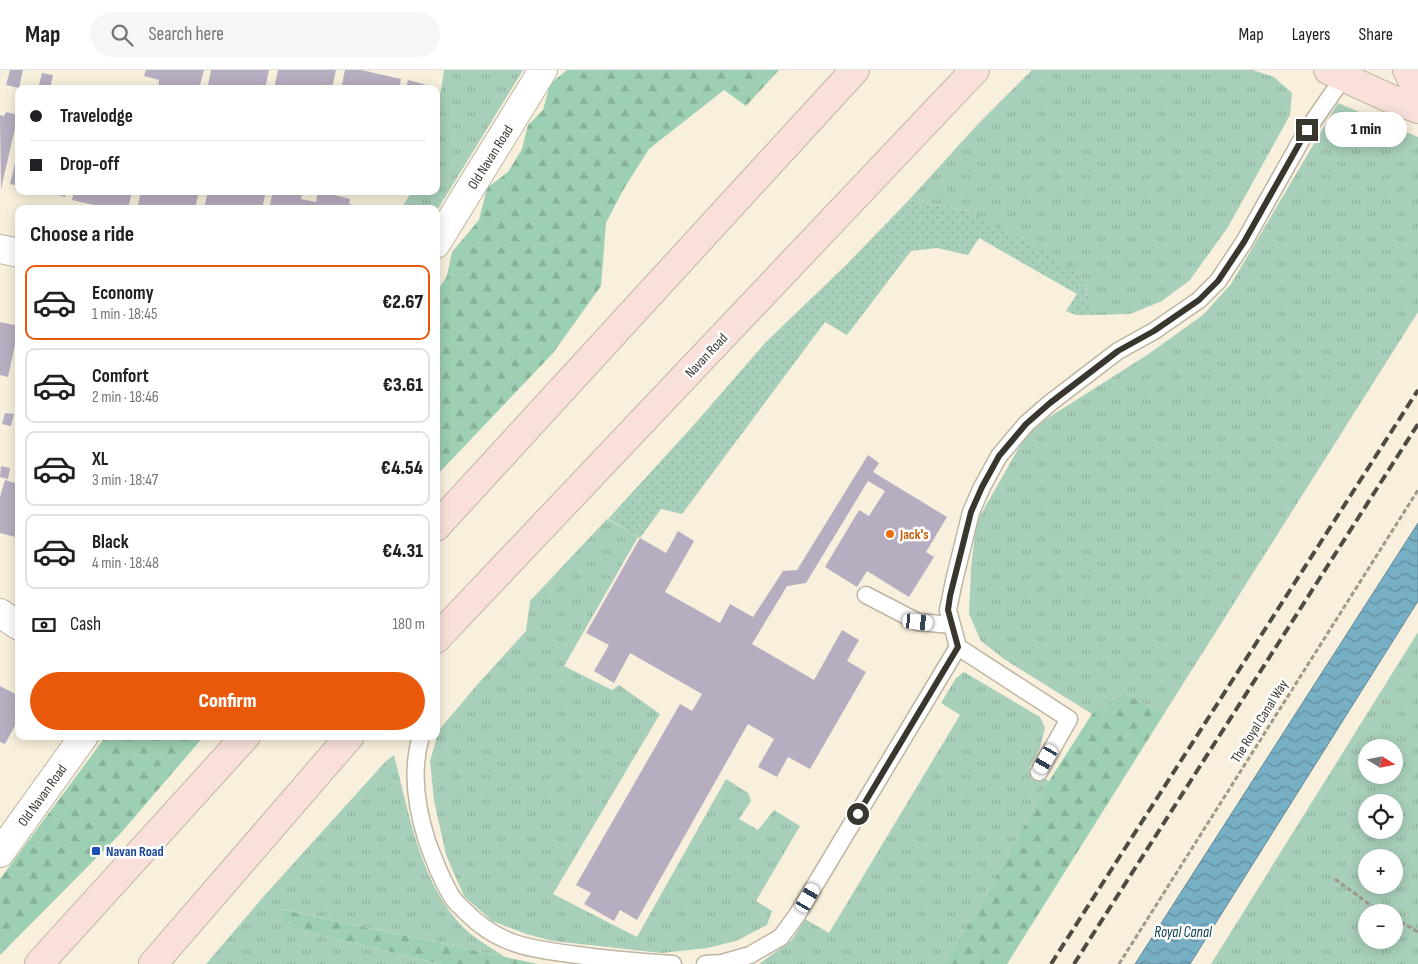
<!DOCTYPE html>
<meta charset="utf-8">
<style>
body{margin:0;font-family:"Sofia Sans Condensed",sans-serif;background:#f6f6f6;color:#202124;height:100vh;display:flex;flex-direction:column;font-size:19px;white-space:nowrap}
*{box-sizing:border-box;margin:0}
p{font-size:16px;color:#757577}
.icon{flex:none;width:28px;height:28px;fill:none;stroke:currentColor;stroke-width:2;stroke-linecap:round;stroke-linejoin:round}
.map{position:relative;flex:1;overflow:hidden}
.side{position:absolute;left:15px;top:135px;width:425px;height:535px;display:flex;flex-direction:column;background:#fff;border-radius:10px;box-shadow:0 2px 12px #0003}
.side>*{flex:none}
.top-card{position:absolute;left:15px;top:15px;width:425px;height:110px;border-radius:10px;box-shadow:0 2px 12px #0003;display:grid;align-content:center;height:110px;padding:0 15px;background:#fff}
.needle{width:32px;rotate:100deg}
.controls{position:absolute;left:1358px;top:669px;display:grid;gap:10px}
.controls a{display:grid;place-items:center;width:45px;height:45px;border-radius:50%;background:#fff;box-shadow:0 2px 12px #0003;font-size:25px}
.end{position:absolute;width:22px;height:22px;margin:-11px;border:6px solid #39362e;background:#fff;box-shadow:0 0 0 2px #fff}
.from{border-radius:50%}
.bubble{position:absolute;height:35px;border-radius:18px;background:#fff;box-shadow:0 2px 12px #0003;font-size:16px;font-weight:800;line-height:35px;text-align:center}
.car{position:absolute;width:15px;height:30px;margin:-15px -8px;border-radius:6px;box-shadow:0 0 4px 1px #0007;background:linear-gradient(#fff 24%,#345 0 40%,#fff 0 76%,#345 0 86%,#fff 0)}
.top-card b{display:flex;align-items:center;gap:18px;height:48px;font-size:19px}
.top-card b+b{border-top:1px solid #e0e0e0}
.top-card i{width:12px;height:12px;background:#202124}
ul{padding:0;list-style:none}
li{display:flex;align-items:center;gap:15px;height:75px;margin:0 10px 8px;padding:0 5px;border:2px solid #e0e0e0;border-radius:10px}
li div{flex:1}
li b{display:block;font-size:19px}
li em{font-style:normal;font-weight:800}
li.active{border-color:#ea580c}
li>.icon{width:45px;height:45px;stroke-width:1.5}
h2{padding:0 15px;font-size:22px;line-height:60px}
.pay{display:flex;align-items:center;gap:12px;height:55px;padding:0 15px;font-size:19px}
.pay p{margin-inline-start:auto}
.primary-button{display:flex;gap:10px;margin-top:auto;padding:10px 15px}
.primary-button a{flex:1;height:58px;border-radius:30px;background:#ea580c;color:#fff;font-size:20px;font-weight:800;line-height:58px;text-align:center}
header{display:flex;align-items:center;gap:30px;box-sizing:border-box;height:70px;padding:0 25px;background:#fff;border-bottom:1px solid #e0e0e0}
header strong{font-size:24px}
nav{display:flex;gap:28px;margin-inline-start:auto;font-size:18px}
.search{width:350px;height:45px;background:#f6f6f6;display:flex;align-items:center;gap:12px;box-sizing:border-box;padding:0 18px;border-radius:28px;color:#757577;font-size:19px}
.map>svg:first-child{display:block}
</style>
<header>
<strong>Map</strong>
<div class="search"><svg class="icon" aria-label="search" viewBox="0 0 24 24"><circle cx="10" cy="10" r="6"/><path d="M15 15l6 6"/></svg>Search here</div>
<nav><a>Map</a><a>Layers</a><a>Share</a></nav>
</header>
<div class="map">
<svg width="1418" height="894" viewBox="0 0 1418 894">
<defs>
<pattern id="grass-tufts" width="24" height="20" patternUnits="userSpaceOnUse" patternTransform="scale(1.25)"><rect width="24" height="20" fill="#a8cfb9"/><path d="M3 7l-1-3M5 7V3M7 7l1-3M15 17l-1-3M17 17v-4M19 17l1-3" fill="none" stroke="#91b29f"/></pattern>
<pattern id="forest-firs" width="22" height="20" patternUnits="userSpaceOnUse" patternTransform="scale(1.25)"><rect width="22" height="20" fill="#9ccfb3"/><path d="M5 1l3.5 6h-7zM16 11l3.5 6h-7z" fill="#87b29a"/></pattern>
<pattern id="garden-dots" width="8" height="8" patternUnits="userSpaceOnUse" patternTransform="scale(1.25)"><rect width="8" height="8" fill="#a8cfb9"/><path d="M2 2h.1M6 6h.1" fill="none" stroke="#91b29f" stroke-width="1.8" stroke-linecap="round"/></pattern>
<pattern id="water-waves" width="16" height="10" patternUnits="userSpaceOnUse" patternTransform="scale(1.25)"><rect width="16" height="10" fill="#77afc5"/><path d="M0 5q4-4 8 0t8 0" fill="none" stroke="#638fa0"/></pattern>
</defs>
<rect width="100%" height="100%" fill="#f8f0dc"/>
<!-- grass -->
<path fill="url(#grass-tufts)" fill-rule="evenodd" d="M444,0H523L436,142V139H401L412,121H436V38L441,20Z
M1032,0H1252L1274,7L1292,23L1290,45L1264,92L1228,157L1190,210L1162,231L1130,244L1094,245L1082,208L969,141L909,130L978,54Z
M1338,33L1418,67V242L1164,644L1124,623L1092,644L1004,589L981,571L969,544L971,499L976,453L1029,360L1147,285L1203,245L1231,214Z
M607,449L638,467L564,596L612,620L619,615L660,644L553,824L637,867L726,709L748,723L751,731L739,749L758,760L774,740L800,756L756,831L772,841L767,855L736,871L707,878L662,883L553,871L526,864L492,851L464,826L446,785L434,730L430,691L439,660L477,615L526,561L530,531Z
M1418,562V894H1211ZM1366,678H1394V705H1366ZM1394,732V760H1366V732ZM1366,788H1394V815H1366ZM1394,842V870H1366V842Z
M964,602L1040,647L1045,658L1040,677L1029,698L1049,711L979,838L943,894H759L792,870L805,849L829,863L960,645L941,633L956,608Z
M394,685C409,743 420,814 464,858C475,869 492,878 505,887L280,839L288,857L441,894H206L264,826L386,691Z"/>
<!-- forest -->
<path fill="url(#forest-firs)" d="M567,0H779L746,36L724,20L649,79L623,120L606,153L601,216L553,283L436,406V223L447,206L452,182L479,150L487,118L508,102L522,79L528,55L543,40L550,14Z
M1124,623L1164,644L1007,894H943L979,838L1049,711L1092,644Z
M106,666H204L120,764L0,885V809Z
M279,839L505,887L538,894H441L288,857Z"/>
<!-- garden -->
<path fill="url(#garden-dots)" d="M909,130L969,141L1054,187L1082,208L1094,245H1076L1066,241L1077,224L979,168L968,185L937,178L911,181L847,265L825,252L682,444L661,439L640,468L608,449L692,357L766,272L847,194Z"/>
<!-- water -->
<path fill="url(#water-waves)" stroke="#648b98" d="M1418,453V531L1190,894H1135Z"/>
<!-- building -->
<path fill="#b7adc0" d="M10,0H23L19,18L6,15Z
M146,0H204L199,19H158L159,10L144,6Z
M211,0H269L265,19H224L208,15Z
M278,0H336L332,19H274Z
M345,0H361L401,9L399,19H341Z
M42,3L53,5L50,19H38Z
M408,10L430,16V19H406Z
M6,42L18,45L1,119L0,45L4,46Z
M18,80H19V116L10,114Z
M46,121H66L65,127Z
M74,121H132L128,139H112L72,130Z
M141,121H199L195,139H137Z
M208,121L248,122L266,121L262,139H204Z
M273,121H303L301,129L316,132L318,121L350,129L349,134L367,139H269Z
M0,252L19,256L8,307L0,305Z
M5,343L14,344L11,356L2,354Z
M868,385L879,393L873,402L947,447L926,482L934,487L909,527L867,501L857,517L825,497L859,440L869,446L885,421L868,411L806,513L787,516L752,574L814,610L842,560L859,570L847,591L866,602L810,699L788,687L777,707L758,697L774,669L748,654L637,850L620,840L614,851L584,834L591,823L576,815L680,634L692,641L702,624L630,583L614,613L594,601L609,575L586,563L640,468L666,483L678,461L694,471L665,522L720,553L730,534L753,547L783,501L797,500Z
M1,396L10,398L8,409L0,407Z
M19,404V468L0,463V427L5,410L15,413Z
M0,616L19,626V648L5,674L0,672Z"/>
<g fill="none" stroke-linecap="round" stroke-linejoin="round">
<defs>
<path id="service" d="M866,525L918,552L952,555
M421,666C411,700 416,737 427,771C434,790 441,809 452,827C455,832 460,836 465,841C499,876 532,879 578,885C610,890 641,892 673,894
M1039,702L1069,649L958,577L948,540L954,511L971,442L982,417L999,386L1026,354L1050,333L1118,281L1154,261L1199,230L1218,211L1244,172L1307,60L1343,8
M705,894L722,893L750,885L781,867L797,845L958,577"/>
<path id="minor" d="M436,174L543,0
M0,179L19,183
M0,543L19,556
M0,783L84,666"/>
<path id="secondary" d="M1328,0L1389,28L1418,39
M1407,0L1418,22
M436,457L855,0
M436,569L975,0
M39,894L246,666
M153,894L350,666"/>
</defs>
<!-- service casing -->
<use href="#service" stroke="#beb6a3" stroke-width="19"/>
<!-- minor casing -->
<use href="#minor" stroke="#beb6a3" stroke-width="30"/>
<!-- secondary casing -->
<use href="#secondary" stroke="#beb6a3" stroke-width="30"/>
<!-- path -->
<path stroke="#9e998a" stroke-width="3" stroke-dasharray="5 2.5" stroke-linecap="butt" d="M1335,809L1369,834L1384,842
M1394,848L1418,862
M1119,894L1418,420"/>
<!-- service -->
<use href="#service" stroke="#fff" stroke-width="16"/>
<!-- minor -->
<use href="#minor" stroke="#fff" stroke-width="28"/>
<!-- secondary -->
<use href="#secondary" stroke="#f9e0da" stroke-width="28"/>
<!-- rail -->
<path stroke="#4f4b42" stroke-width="4" stroke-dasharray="10 5" stroke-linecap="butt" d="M1051,894L1418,320
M1074,894L1418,354"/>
</g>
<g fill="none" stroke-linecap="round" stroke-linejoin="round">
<!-- route -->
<path stroke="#39362e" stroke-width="6" d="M858,744L958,577L948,540L950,526L971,442L982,417L999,386L1026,354L1050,333L1118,281L1154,261L1199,230L1218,211L1244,172L1307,60"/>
</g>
<!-- markers -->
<circle fill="#e8710a" stroke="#fefefe" stroke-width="2" cx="890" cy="464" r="5"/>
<rect fill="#1a4fb4" stroke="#fefefe" stroke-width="2" x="91" y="776" width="10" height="10" rx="2.5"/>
<g text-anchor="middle" stroke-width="5" stroke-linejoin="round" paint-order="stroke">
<!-- street labels -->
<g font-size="14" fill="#39362e" stroke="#fefefe">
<text transform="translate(490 87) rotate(-58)" y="5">Old Navan Road</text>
<text transform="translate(706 285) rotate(-47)" y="5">Navan Road</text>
<text transform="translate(1259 651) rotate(-58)" y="5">The Royal Canal Way</text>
<text transform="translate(42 725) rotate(-54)" y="5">Old Navan Road</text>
</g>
<!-- food labels -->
<g font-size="14" font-weight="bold" fill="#c56008" stroke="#fefefe" text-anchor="start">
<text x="900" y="469">Jack's</text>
</g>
<!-- transit labels -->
<g font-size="14" font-weight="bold" fill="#164399" stroke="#fefefe" text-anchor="start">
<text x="106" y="786">Navan Road</text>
</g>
<!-- water labels -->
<g font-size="15" font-style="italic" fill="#033948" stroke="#fefefe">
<text x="1183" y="867">Royal Canal</text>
</g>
</g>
</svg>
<div class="controls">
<a><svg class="needle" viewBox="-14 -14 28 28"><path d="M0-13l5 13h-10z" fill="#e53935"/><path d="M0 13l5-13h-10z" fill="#757577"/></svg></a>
<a><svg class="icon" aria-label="locate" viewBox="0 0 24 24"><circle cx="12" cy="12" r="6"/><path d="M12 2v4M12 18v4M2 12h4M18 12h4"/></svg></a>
<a>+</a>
<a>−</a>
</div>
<i class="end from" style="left:858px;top:744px"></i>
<i class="end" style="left:1307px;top:60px"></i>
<div class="bubble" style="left:1325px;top:42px;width:82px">1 min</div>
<i class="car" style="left:918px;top:552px;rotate:96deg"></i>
<i class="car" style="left:1046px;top:689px;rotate:210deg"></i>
<i class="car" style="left:808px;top:828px;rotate:30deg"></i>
<div class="top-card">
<b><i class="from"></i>Travelodge</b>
<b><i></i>Drop-off</b>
</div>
<section class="side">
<h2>Choose a ride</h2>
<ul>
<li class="active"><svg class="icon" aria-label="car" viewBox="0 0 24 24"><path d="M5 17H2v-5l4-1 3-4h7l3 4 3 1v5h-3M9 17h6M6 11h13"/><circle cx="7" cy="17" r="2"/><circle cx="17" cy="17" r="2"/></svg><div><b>Economy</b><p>1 min · 18:45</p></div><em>€2.67</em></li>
<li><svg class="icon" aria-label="car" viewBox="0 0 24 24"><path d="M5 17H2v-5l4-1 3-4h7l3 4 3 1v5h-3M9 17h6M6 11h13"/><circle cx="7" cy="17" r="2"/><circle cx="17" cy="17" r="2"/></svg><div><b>Comfort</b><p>2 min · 18:46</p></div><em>€3.61</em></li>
<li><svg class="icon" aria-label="car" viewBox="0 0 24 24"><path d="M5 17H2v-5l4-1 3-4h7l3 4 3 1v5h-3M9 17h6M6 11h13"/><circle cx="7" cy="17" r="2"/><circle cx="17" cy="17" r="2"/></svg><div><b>XL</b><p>3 min · 18:47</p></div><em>€4.54</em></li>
<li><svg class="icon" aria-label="car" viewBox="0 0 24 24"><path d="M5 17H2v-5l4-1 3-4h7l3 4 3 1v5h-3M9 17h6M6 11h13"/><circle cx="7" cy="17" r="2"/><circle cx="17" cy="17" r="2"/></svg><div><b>Black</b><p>4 min · 18:48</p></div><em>€4.31</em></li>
</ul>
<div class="pay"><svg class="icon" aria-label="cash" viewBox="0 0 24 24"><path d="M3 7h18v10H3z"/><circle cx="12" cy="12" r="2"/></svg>Cash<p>180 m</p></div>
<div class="primary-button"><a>Confirm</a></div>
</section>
</div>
